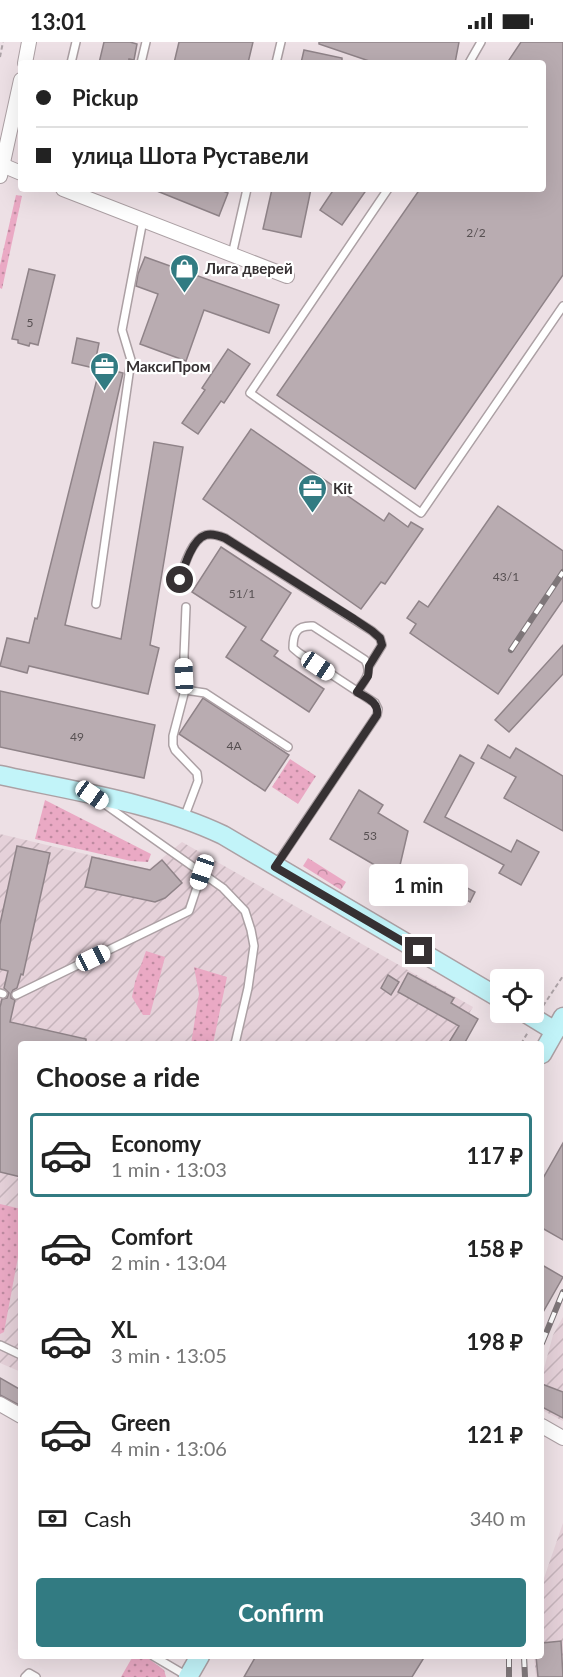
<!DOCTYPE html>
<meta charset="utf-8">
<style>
:root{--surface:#fff;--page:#f6f6f6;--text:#222;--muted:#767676;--line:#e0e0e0;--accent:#327b82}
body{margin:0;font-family:Lato,sans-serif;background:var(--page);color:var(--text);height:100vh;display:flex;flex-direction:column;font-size:22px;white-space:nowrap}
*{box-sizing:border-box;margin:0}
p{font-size:20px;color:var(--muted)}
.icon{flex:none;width:33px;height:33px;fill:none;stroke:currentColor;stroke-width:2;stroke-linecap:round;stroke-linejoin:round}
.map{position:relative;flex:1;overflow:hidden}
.panel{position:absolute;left:18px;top:999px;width:526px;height:618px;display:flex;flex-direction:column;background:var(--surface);border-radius:6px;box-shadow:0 6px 24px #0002}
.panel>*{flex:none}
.hud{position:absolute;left:18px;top:18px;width:528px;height:132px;border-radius:6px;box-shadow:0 6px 24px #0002;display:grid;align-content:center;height:132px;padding:0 18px;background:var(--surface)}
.fabs{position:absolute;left:490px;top:927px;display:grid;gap:12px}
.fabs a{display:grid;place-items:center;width:54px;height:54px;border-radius:6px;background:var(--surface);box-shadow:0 6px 24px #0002;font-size:30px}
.end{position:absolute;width:27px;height:27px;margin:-14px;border:8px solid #363133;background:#fff;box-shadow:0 0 0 3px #fff}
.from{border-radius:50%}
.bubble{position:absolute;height:42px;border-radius:6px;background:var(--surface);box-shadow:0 6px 24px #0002;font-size:20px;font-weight:700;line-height:42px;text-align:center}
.car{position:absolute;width:18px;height:36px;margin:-18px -9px;border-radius:8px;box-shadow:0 0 4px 2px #0007;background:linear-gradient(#fff 24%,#345 0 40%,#fff 0 76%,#345 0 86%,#fff 0)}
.hud b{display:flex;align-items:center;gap:21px;height:57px;font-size:22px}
.hud b+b{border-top:2px solid var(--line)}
.hud i{width:15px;height:15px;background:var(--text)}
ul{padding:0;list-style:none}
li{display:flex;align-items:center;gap:18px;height:84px;margin:0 12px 9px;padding:0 6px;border:3px solid transparent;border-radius:6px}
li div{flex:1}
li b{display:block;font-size:22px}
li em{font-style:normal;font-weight:700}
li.current{border-color:var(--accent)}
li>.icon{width:54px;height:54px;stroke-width:1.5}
h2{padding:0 18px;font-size:27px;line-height:72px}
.pay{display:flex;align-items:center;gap:15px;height:66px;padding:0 18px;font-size:22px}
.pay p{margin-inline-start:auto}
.button{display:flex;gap:12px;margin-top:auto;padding:12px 18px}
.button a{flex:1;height:69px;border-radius:6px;background:var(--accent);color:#fff;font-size:24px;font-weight:700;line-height:69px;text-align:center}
.status{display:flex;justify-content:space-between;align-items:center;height:42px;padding:0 30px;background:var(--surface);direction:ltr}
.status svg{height:16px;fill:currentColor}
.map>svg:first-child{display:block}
.industrial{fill:url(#industrial-furrows)}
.grass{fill:url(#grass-dots)}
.forest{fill:url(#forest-crowns)}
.building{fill:#b9acb1;stroke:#8f8388;stroke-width:1.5}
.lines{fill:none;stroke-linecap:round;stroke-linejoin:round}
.lane-casing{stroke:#aca0a4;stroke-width:10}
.street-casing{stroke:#aca0a4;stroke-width:16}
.secondary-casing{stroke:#aca0a4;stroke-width:21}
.path{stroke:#ada3a7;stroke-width:2;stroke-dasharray:4.5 3;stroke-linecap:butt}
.lane{stroke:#fff;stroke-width:7}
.street{stroke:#fff;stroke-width:14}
.secondary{stroke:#c2f4f9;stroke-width:18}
.rail-casing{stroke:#7e7679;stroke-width:6}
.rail{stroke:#fff;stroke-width:4;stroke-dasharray:11;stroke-linecap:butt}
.route{stroke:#363133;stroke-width:8}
.labels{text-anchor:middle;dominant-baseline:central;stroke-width:4.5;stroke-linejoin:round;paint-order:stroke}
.number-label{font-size:12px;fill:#575052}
.poi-label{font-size:15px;font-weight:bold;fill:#363133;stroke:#fff;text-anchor:start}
</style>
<div class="status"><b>13:01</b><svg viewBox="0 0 49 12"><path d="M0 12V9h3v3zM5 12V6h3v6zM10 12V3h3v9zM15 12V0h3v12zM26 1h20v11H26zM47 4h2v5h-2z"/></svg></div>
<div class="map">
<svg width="563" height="1635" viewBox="0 0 563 1635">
<defs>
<pattern id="industrial-furrows" width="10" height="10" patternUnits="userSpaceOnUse" patternTransform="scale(1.5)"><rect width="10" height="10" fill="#e5d1d9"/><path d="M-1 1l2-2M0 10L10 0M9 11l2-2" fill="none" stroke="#c5b4bb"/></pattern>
<pattern id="grass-dots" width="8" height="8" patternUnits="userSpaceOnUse" patternTransform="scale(1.5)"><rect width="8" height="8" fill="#eaa9c4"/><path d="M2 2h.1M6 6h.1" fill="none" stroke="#be8aa0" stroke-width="1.8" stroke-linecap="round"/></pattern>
<pattern id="forest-crowns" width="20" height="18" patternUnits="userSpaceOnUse" patternTransform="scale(1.5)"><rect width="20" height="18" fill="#eaa9c4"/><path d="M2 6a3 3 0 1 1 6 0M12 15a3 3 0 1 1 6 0" fill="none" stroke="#be8aa0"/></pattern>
</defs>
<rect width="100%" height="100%" fill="#ede0e5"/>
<!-- industrial -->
<g class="industrial">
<path d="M0 792 149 827 182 800 473 965 450 1002H21V1330L0 1321Z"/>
<path d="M563 1275V1379L542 1368V1334L553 1293Z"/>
<path d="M563 1481V1635H536L534 1614H542V1542Z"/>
</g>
<!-- grass -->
<g class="grass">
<path d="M16 153 22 154 2 247 0 246V223Z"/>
<path d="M290 717 316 734 298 762 272 745Z"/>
<path d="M45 758 151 812 148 820 131 819 35 797Z"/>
<path d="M146 909 165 915 150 973H143L132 955 135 940Z"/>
<path d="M194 925 227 935 213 1002H191L199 952Z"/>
<path d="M0 1162 21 1167V1199L4 1290 0 1292Z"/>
<path d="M133 1614H145L164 1628 166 1635H121Z"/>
</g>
<!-- forest -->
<path class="forest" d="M308 816 346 840 341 848 303 824Z"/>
<!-- building -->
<g class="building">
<path d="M104 0H130L137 2 134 18 129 17 128 21H99Z"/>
<path d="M179 0H253L248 21H174Z"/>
<path d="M319 0H459L455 21H375L319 2Z"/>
<path d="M521 0H563V233L415 447 277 353 420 147H543V21H507Z"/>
<path d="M304 8 342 16V21H301Z"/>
<path d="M152 147H218L228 151 219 174Z"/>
<path d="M272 147H311L301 195 263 187Z"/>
<path d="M334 147H367L342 183 320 168Z"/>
<path d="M145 215 279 263 269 291 204 268 186 319 140 302 158 252 136 244 138 232Z"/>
<path d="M29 227 55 233 38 303 30 301 29 304 18 301V298L12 297Z"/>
<path d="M77 296 99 301 94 326 72 321Z"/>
<path d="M228 307 250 322 224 361 221 359 198 392 182 381 205 348 202 346Z"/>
<path d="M100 325 123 331 65 583 121 597 154 400 183 405 150 603 159 606 148 652 29 624 27 631 0 624 7 596 29 601 35 576 37 577Z"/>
<path d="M251 387 384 479 389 471 408 485 411 480 423 487 385 542 381 540 361 567 203 457Z"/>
<path d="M498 464 563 509V558L498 652 410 591 416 582 407 576 419 559 428 565Z"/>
<path d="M221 505 291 551 261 598 278 609 274 614 324 647 309 670 226 615 246 585 192 550Z"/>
<path d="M563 603V632L509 690 495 678Z"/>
<path d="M0 649 155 683 144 736 0 705Z"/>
<path d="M203 656 289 713 265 749 179 692Z"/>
<path d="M488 703 510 716 516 706 563 734V789L504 756 516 735 481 716Z"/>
<path d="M460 713 474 721 445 775 511 810 517 798 539 810 521 843 499 831 504 823 424 780Z"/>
<path d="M359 748 383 763 378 771 408 789 397 836 330 797Z"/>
<path d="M17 804 50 811 23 933 21 932 17 946 13 948 11 952V956L15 958 10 980 86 997V1002H21V1135L0 1130V965L2 957 7 956 9 951 4 946 8 929 0 927V882Z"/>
<path d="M92 815 150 828 162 818 182 841 165 856 155 860 85 845Z"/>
<path d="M439 831 475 850 470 860 434 841Z"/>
<path d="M408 931 454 956 451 961 478 977 464 1002H448L459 984 398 950Z"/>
<path d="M388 933 399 940 391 953 381 946Z"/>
<path d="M563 1101V1198L542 1186V1138Z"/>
<path d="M542 1223 563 1235 542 1272Z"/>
<path d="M0 1336 21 1348V1364L0 1353Z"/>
<path d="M542 1342 563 1350V1376L542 1365Z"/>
<path d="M561 1599 563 1635H538L536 1614H542V1601Z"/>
<path d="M256 1614H425L412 1635H244Z"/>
</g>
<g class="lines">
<defs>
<g id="lane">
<path d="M71 21 76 0"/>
<path d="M141 21 146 0"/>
<path d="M276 21 281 0"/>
<path d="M469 21 481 0"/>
<path d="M388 147 250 351 421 471 563 264"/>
<path d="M232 213 247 147"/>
<path d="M180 538C183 525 192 497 206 493 213 491 220 494 225 496L372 589 380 596 382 603 369 624"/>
<path d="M96 562 131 318 122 288 143 178"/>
<path d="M185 648 205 651 288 705"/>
<path d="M103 761 223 846 245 869 251 888 254 904 248 946 235 1002"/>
<path d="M184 776 198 739 197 731 175 708 173 703V694L185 648 184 614 186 565"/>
<path d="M276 823 377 673 378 667 375 661 299 611 293 606C293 591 297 583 313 584L365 618C373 631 364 639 357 650"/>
<path d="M0 951 3 952"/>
<path d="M16 953 189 869 202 830"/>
<path d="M0 1303 21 1313"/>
<path d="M153 1614 187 1634"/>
<path d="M25 1635 29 1631 36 1635"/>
</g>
<g id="street">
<path d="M25 21 29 0"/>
<path d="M0 115 2 123 21 131"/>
<path d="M0 134 21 38"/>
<path d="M63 147 287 234"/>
<path d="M0 1362 21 1374"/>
<path d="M542 1384 563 1396"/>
</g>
<g id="secondary">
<path d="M0 733C73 749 156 761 223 793L501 957"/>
<path d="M524 970 555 989"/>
<path d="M542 1012 563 975"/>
<path d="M188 1635 200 1614"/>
</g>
</defs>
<!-- lane casing -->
<use href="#lane" class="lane-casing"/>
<!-- street casing -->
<use href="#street" class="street-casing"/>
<!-- secondary casing -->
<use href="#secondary" class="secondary-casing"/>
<!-- path -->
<g class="path">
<path d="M0 15 3 0"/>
<path d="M543 964 563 934"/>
<path d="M521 1002 528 990"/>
</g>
<!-- lane -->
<use href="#lane" class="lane"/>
<!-- street -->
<use href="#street" class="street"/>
<!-- secondary -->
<use href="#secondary" class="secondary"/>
<defs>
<g id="rail">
<path d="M511 608 563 530"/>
<path d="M542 1301 563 1250"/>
<path d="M509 1614V1635"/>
<path d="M524 1614 525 1635"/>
</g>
</defs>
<!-- rail casing -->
<use href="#rail" class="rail-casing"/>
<!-- rail -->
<use href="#rail" class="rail"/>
</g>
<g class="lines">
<!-- route -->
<path class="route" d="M180 538C184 525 192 497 206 493 213 491 220 494 225 496L354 577 372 589 380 596 382 603 369 624 368 634 357 650C367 656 379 660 377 673L275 825 419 909"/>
</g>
<!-- icons -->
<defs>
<symbol id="shop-pin" viewBox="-11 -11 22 30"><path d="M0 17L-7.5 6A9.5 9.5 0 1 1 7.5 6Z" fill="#327b82" stroke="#fff"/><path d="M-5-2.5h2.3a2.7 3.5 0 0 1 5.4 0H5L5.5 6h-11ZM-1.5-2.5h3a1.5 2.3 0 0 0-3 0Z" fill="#fff"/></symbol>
<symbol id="office-pin" viewBox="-11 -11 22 30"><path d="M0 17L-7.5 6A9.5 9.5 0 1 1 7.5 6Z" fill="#327b82" stroke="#fff"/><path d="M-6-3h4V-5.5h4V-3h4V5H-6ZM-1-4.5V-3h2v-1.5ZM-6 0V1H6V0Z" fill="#fff"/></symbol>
</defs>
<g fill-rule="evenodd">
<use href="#shop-pin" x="168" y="210" width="33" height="45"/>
<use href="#office-pin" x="88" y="308" width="33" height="45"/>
<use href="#office-pin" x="296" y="430" width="33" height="45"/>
</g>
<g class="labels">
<!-- number labels -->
<g class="number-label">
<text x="476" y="190">2/2</text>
<text x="30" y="280">5</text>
<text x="506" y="534">43/1</text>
<text x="242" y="551">51/1</text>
<text x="77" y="694">49</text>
<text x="234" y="703">4А</text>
<text x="370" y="793">53</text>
</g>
<!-- poi labels -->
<g class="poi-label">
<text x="205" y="226">Лига дверей</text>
<text x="126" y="324">МаксиПром</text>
<text x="333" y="446">Kit</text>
</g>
</g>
</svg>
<div class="fabs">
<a><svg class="icon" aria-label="locate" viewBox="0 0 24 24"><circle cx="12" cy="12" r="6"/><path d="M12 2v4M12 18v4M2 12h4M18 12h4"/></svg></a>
</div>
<i class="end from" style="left:180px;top:538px"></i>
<i class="end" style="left:419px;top:909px"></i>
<div class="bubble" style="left:369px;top:822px;width:99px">1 min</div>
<i class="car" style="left:318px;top:624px;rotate:124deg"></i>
<i class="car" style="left:184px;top:634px;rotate:358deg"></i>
<i class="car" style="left:92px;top:753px;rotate:125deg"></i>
<i class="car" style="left:202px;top:830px;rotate:199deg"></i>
<i class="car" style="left:93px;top:916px;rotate:64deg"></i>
<div class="hud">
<b><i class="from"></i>Pickup</b>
<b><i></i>улица Шота Руставели</b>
</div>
<section class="panel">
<h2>Choose a ride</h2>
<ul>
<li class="current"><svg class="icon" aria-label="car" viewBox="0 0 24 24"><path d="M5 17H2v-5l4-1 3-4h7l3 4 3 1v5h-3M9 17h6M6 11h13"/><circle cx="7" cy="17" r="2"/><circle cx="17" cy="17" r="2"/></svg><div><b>Economy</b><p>1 min · 13:03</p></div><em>117 ₽</em></li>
<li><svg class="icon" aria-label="car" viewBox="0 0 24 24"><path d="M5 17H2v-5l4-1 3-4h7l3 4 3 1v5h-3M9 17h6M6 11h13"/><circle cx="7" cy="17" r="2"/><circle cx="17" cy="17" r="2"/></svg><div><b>Comfort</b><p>2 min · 13:04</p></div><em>158 ₽</em></li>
<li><svg class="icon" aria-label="car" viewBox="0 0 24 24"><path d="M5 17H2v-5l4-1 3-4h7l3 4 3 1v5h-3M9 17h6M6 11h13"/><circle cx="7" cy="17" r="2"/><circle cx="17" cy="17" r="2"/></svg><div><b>XL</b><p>3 min · 13:05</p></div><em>198 ₽</em></li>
<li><svg class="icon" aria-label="car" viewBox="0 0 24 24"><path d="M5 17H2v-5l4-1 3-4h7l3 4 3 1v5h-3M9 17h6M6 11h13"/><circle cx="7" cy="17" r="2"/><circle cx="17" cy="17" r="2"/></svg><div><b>Green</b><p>4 min · 13:06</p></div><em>121 ₽</em></li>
</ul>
<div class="pay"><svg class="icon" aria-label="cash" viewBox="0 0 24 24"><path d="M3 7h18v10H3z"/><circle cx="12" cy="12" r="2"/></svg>Cash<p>340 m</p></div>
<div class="button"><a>Confirm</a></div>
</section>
</div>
